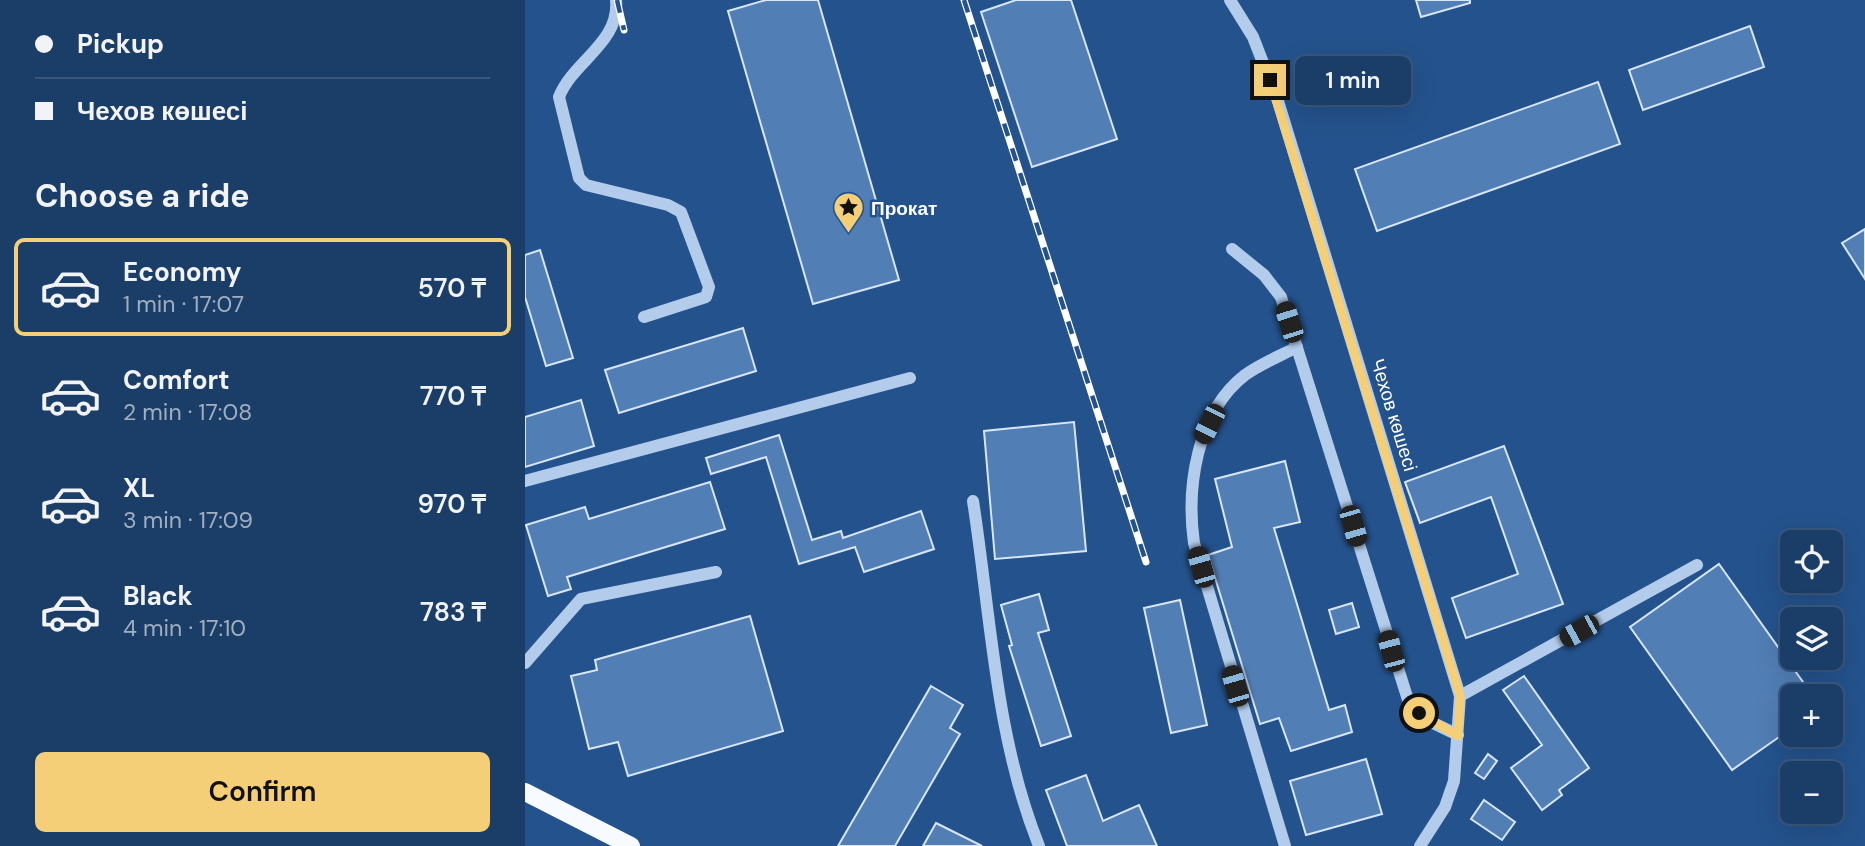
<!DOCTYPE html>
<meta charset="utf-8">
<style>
:root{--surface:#1b3e69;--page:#24456f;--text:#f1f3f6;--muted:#a0aec0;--line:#39577d;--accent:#f5cf77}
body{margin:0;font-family:"DM Sans",sans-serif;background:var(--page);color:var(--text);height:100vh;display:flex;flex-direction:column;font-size:26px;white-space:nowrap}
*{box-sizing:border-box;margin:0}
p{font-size:23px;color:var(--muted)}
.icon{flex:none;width:38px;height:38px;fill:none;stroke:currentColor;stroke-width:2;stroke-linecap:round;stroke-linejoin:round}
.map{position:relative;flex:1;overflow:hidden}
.panel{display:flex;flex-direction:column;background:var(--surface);width:525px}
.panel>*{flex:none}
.banner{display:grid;align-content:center;height:154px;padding:0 35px;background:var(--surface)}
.fabs{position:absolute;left:1255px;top:530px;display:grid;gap:14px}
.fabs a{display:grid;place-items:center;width:63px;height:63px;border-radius:10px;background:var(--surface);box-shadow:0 7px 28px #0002,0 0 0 2px var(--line);font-size:35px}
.end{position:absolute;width:32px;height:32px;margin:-16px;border:9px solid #f5cf77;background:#111;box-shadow:0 0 0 4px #111}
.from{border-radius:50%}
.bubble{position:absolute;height:49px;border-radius:10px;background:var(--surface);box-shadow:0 7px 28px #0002,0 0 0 2px var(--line);font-size:23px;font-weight:600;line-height:49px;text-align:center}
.car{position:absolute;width:21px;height:42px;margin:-21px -10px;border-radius:9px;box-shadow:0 0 5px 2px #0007;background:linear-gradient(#222 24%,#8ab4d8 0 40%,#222 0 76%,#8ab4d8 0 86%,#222 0)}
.banner b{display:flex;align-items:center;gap:24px;height:66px;font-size:26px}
.banner b+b{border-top:2px solid var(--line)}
.banner i{width:18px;height:18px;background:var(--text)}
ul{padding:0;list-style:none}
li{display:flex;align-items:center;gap:21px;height:98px;margin:0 14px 10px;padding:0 21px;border:4px solid transparent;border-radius:10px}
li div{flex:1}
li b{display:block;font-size:26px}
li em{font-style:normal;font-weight:600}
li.on{border-color:var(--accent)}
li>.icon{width:63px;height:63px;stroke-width:1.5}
h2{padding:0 35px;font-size:32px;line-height:84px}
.action{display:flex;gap:14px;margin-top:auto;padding:14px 35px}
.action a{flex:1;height:80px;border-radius:10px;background:var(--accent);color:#111;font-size:28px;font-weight:600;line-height:80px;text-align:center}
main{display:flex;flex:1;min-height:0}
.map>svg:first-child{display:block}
.building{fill:#517eb5;stroke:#d7e6f8;stroke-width:2}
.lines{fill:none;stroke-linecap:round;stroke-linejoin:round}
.minor{stroke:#b3cceb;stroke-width:12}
.major{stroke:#f7fafe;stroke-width:18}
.rail-casing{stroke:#fff;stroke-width:7}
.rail{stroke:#24528c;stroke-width:4.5;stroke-dasharray:13;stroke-linecap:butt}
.route{stroke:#f5cf77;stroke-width:9}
.labels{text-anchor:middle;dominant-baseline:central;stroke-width:5;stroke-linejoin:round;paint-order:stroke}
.poi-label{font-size:19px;font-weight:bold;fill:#fff;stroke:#24528c;text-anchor:start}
.street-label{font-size:19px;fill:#fff;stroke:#24528c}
</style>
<main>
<section class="panel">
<div class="banner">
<b><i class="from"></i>Pickup</b>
<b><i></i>Чехов көшесі</b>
</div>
<h2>Choose a ride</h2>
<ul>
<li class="on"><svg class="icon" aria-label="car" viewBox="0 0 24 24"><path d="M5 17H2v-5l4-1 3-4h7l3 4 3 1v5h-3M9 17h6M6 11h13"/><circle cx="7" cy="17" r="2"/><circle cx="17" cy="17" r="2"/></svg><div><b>Economy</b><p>1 min · 17:07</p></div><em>570 ₸</em></li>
<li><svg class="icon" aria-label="car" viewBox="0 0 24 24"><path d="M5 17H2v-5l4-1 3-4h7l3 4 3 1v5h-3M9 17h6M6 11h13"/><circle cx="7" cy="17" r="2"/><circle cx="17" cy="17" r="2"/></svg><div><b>Comfort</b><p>2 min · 17:08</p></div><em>770 ₸</em></li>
<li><svg class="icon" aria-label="car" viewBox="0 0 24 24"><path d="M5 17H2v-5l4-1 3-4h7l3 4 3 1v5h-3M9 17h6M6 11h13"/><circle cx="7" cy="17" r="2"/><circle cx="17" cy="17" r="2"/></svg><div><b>XL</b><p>3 min · 17:09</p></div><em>970 ₸</em></li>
<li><svg class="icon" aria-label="car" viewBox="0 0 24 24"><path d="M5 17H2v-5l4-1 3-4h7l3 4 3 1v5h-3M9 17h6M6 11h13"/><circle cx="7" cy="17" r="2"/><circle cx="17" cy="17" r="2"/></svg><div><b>Black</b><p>4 min · 17:10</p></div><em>783 ₸</em></li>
</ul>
<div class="action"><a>Confirm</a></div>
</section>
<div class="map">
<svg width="1340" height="846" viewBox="0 0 1340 846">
<rect width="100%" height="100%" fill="#24528c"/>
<!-- building -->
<g class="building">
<path d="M241 0H293L374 280 288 304 203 11Z"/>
<path d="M491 0H546L592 139 507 167 456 12Z"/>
<path d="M891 0H945V3L896 17Z"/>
<path d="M1225 26 1239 67 1118 110 1104 70Z"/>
<path d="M1073 82 1095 144 852 231 830 169Z"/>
<path d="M1340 229V279L1317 243Z"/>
<path d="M15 250 48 358 21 366 0 297V255Z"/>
<path d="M218 328 231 371 94 413 80 370Z"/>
<path d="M56 400 69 446 0 467V417Z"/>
<path d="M549 422 561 551 470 559 459 431Z"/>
<path d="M254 435 287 540 316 531 318 538 396 511 409 549 339 572 330 547 274 564 241 457 186 474 181 458Z"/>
<path d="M979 446 1038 604 941 638 927 598 993 574 966 497 895 523 880 482Z"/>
<path d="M760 461 775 522 749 528 804 710 820 705 827 732 766 751 754 718 735 724 683 555 707 547 690 479Z"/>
<path d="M185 482 200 529 42 577 46 589 23 596 1 525 60 507 64 519Z"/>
<path d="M1194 564 1288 696H1267V728L1207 770 1105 627Z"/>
<path d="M514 594 524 630 513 633 546 736 516 746 484 646 487 645 476 605Z"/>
<path d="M655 600 682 725 646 733 619 608Z"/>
<path d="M827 603 834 627 811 634 804 610Z"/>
<path d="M225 616 258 731 103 776 93 742 64 749 46 676 72 670 70 660Z"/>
<path d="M999 676 1064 768 1034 790 1037 795 1017 810 986 768 1017 745 978 690Z"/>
<path d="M406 686 438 705 425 728 435 734 370 846H313Z"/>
<path d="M963 754 972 761 959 779 950 773Z"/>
<path d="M841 759 857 814 781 835 765 781Z"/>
<path d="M561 775 578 821 614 805 632 846H542L521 790Z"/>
<path d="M959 800 990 822 977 840 946 819Z"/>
<path d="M411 823 457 846H398Z"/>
</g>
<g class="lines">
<!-- minor -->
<g class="minor">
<path d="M91 0C95 43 48 61 34 97L54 178 61 185 143 205 156 212 184 287 181 297 119 317"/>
<path d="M705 0 728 37 753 101 935 696 929 781 920 807 895 846"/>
<path d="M707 249 739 275 756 297 884 703 906 722 933 735"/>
<path d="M0 481 385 378"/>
<path d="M448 501C466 617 470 736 514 846"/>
<path d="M0 663 56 599 191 572"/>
<path d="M935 696 1172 565"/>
<path d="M760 846 669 543C661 487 672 412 720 375 735 364 755 356 772 347"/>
</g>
<!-- major -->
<path class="major" d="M0 792 106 846"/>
<defs>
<g id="rail">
<path d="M92 0 99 30"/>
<path d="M439 0 621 562"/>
</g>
</defs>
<!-- rail casing -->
<use href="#rail" class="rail-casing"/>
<!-- rail -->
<use href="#rail" class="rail"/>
</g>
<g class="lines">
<!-- route -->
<path class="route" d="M745 80 935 696 933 736 894 713"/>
</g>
<!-- icons -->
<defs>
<symbol id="sight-pin" viewBox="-11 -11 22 30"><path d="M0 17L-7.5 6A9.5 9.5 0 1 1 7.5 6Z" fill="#f5cf77" stroke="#24528c"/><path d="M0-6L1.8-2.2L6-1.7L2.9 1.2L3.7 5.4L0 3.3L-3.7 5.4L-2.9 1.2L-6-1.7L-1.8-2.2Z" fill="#111"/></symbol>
</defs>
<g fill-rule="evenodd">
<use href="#sight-pin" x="306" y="190" width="35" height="47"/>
</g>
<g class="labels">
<!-- poi labels -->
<g class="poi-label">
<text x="346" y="208">Прокат</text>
</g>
<!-- street labels -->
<g class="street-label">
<text transform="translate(869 415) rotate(73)">Чехов көшесі</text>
</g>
</g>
</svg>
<div class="fabs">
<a><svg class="icon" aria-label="locate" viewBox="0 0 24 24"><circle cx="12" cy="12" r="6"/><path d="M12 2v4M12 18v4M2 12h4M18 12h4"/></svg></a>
<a><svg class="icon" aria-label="layers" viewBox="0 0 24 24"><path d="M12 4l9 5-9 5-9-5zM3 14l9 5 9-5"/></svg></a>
<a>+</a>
<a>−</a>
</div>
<i class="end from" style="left:894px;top:713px"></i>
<i class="end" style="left:745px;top:80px"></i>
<div class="bubble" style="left:770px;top:56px;width:116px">1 min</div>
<i class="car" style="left:764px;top:322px;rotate:342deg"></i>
<i class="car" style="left:684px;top:424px;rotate:207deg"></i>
<i class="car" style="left:828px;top:526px;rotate:164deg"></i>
<i class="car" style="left:676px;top:567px;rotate:344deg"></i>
<i class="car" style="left:1054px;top:631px;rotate:241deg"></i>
<i class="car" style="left:866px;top:651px;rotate:345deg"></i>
<i class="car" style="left:710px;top:686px;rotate:344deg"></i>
</div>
</main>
